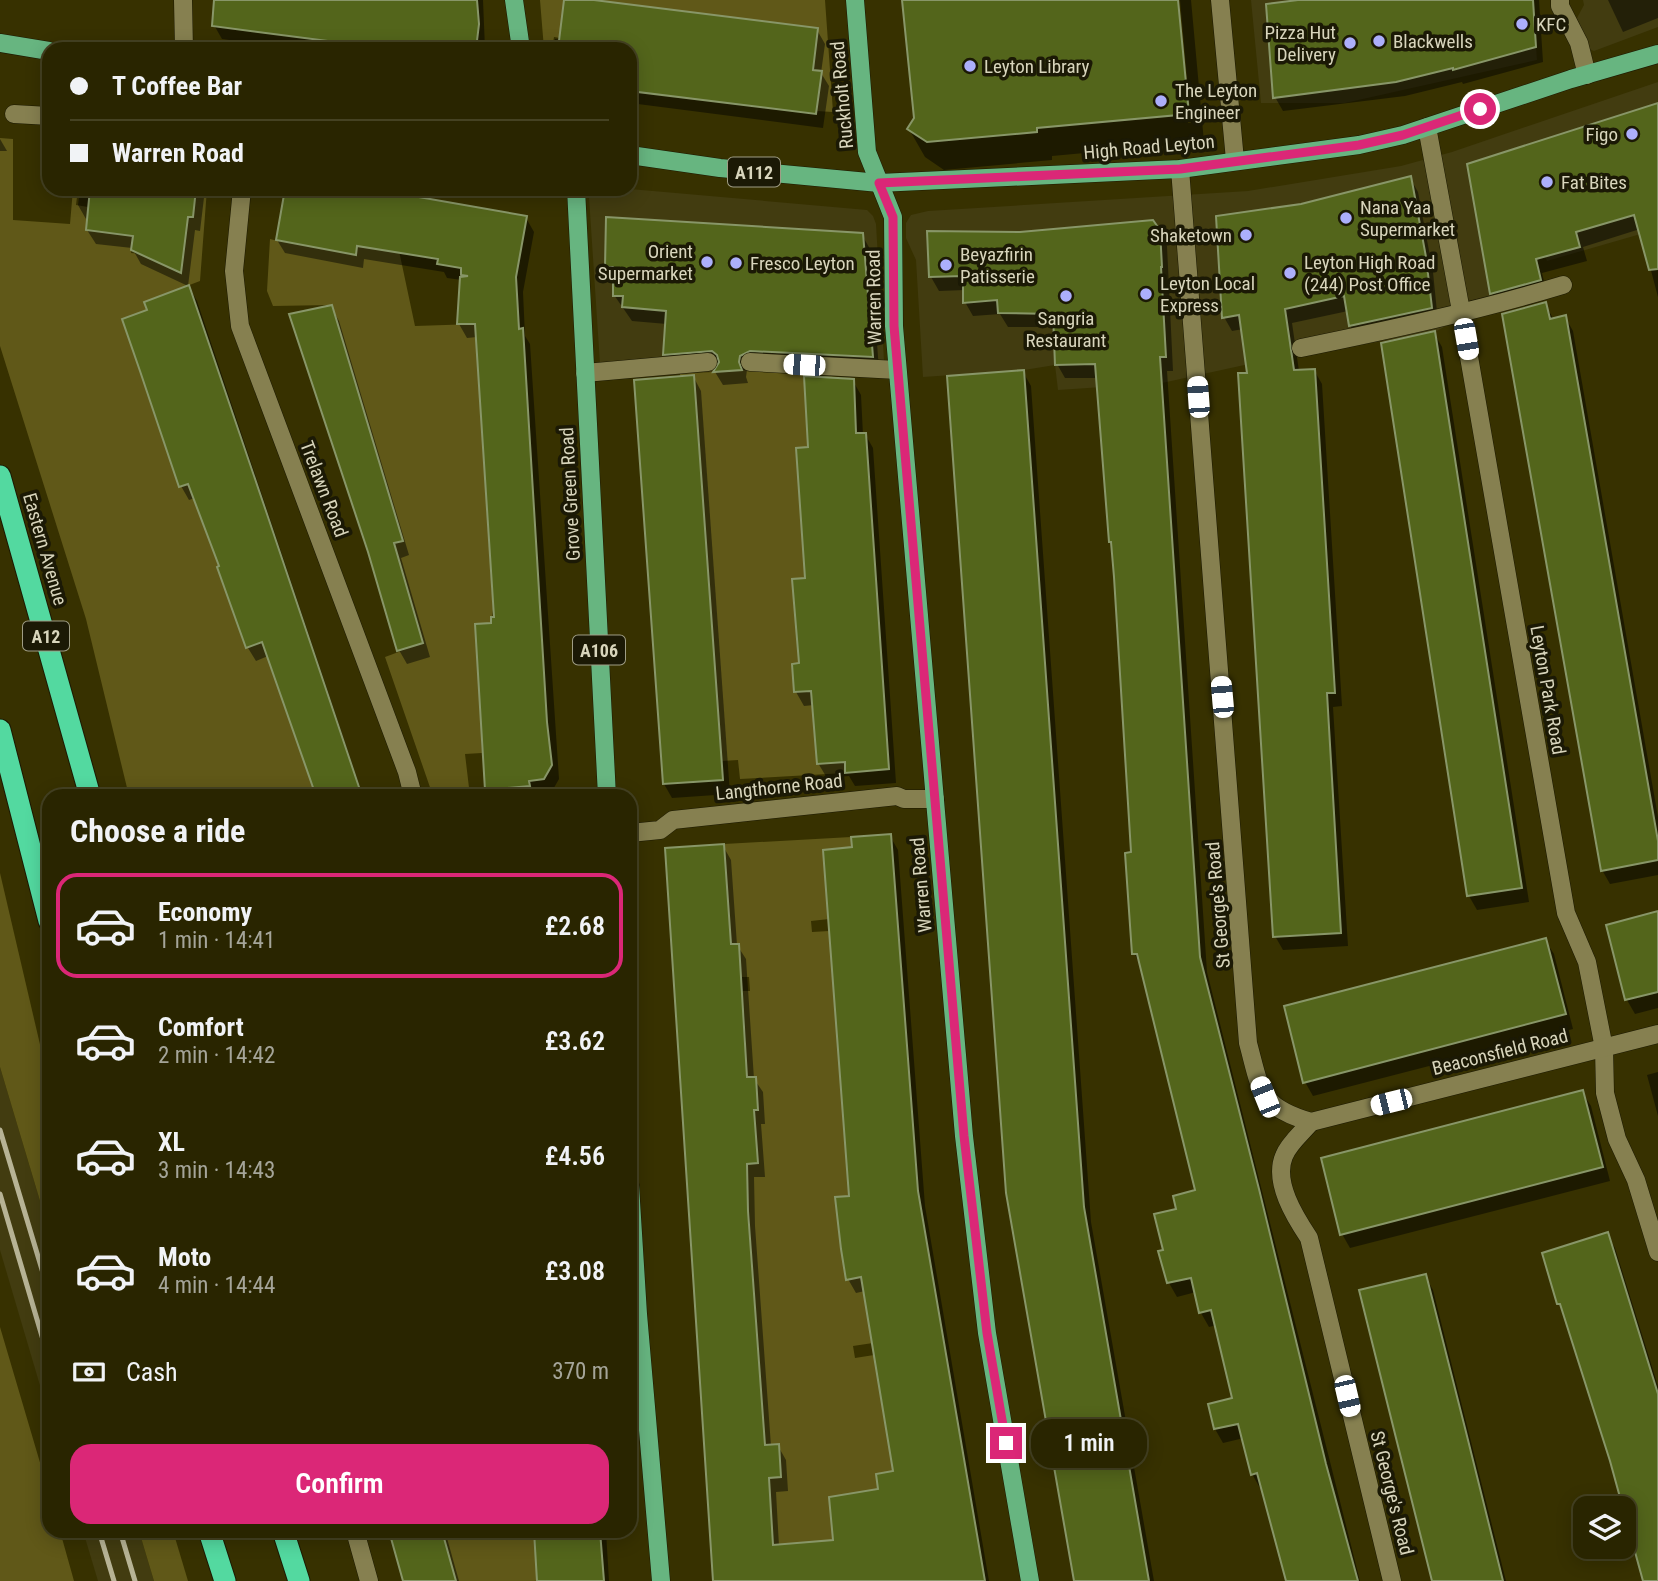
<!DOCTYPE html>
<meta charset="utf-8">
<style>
:root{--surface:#292500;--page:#312d0a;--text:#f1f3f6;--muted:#a5a599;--line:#454222;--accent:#db2777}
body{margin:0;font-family:"Roboto Condensed",sans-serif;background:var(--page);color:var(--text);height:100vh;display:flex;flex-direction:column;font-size:26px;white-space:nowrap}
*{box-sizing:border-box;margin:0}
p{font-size:23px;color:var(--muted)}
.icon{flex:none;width:38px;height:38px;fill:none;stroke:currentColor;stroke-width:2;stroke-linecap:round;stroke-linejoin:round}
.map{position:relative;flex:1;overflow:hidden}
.panel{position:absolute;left:42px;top:789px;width:595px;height:749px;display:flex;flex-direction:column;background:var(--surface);border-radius:21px;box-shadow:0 4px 18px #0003,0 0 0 2px var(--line)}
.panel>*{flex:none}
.guide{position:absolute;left:42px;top:42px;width:595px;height:154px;border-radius:21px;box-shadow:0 4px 18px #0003,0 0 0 2px var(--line);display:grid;align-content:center;height:154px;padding:0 28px;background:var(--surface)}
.tools{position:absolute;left:1573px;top:1496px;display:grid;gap:14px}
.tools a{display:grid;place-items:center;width:63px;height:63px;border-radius:14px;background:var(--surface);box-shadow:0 4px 18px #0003,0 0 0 2px var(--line);font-size:35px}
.end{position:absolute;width:32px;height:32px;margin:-16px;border:9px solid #db2777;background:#fff;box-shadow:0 0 0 4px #fff}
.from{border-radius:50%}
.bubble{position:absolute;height:49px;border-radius:21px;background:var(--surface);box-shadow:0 4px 18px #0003,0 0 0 2px var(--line);font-size:23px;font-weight:600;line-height:49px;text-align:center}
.car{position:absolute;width:21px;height:42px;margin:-21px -10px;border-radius:9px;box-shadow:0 0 5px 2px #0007;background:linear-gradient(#fff 24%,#345 0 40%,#fff 0 76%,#345 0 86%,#fff 0)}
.guide b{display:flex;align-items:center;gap:24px;height:66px;font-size:26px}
.guide b+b{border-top:2px solid var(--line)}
.guide i{width:18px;height:18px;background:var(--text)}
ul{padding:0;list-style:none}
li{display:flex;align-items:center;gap:21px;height:105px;margin:0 14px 10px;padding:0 14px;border:4px solid transparent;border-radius:21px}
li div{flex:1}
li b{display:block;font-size:26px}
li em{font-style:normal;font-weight:600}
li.on{border-color:var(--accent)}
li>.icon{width:63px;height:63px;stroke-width:1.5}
h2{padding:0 28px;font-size:32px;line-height:84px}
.pay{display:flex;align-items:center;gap:18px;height:77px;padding:0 28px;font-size:26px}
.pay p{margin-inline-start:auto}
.action{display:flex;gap:14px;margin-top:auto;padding:14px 28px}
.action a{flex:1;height:80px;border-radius:21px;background:var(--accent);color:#fff;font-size:28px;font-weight:600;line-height:80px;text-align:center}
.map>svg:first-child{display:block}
.built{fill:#423c10}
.green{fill:#605818}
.shadow{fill:#0007}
.building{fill:#53651b;stroke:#889668;stroke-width:2}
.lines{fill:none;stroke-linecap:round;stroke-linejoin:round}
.minor-casing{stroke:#1c1902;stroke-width:19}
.major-casing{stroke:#1c1902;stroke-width:19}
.highway-casing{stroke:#1c1902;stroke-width:23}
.minor{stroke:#868050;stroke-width:18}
.major{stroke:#67b580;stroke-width:18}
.highway{stroke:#53d9a0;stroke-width:21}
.rail{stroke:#b7b395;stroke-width:5}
.route{stroke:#db2777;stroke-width:9}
.poi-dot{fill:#acaffb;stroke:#1b1905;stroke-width:2.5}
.labels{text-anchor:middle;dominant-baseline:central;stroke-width:7;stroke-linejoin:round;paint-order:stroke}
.shield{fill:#1b1905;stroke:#9f9d85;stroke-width:2}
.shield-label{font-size:18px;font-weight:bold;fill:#d8d5bc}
.poi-label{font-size:19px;fill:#d8d5bc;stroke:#1b1905;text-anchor:start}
.street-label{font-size:19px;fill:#d8d5bc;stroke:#1b1905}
</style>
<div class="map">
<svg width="1658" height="1581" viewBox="0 0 1658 1581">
<rect width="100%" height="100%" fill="#373100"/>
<!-- built -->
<g class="built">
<path d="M1251 0H1533L1537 60 1345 103H1261Z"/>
<path d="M1583 0H1658V27L1594 51 1586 48 1577 18 1584 5Z"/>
<path d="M1658 82V229L1547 261 1545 256 1516 265 1521 292 1492 300 1435 332 1249 364 1162 383 1058 390 1055 365 1024 370 923 377 916 260 906 238V223L911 215 928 211 1248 191 1401 166 1452 152Z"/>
<path d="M597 189H630L867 210 873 216 876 224 885 378 744 370 601 379 589 197Z"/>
<path d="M0 1067 49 1231V1416L0 1250Z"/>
<path d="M83 1531H139L154 1581H98Z"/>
</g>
<!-- green -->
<g class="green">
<path d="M540 0H564L560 38 554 37 552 49H544Z"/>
<path d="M593 0H825L833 112 816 111 821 71Z"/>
<path d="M0 138 13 139V220L70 224 73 189H78L76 205 88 207 86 230 122 234 136 211 131 253 183 258 186 217H193L196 189H207L200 281 145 302 147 310 123 319 180 487 208 476 226 529 236 620 246 648 262 642 316 796H129L86 619 0 346Z"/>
<path d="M360 231 398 246 415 326 475 324 493 609 491 623 475 625 478 664 500 729 481 731 482 753 465 754 470 796H433L385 657 423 643 394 544 402 541 332 305 273 306 267 291 270 239 278 241 279 238 356 254Z"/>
<path d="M744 370 814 374V388H805L807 426 825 446 796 449 803 550 834 559 804 561 805 578 792 579 794 607 808 634 794 692 812 691 817 764 845 762V773L740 779 738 760 706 762 720 733 718 706 702 707 715 669 714 655 699 455 682 394 680 374Z"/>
<path d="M851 837 852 847 823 850 829 919 811 921 812 932 829 931 849 1196 835 1198 839 1231 846 1243 840 1244 846 1279 866 1276 873 1343 853 1346 855 1358 874 1355 894 1471 876 1474 878 1488 901 1505 853 1493 829 1497 833 1543 773 1545 769 1478 781 1477 779 1444 765 1445 748 1199 729 1112 758 1110 756 1077 740 1078 737 1044 746 1043 744 1011H737L736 991H750L749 977H741L739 944H731L724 844Z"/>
<path d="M0 873 49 1083V1231L0 1067Z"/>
<path d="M0 1327 49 1493V1531H60L74 1581H0Z"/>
<path d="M139 1531H173L188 1581H154Z"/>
<path d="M442 1531H534L536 1564 556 1579 534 1581H456Z"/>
</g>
<!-- shadow -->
<g class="shadow">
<path d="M216 0H483L485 49H292L222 39 214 25Z"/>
<path d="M566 0H601V2L817 30 825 44 821 73 829 86 823 128 630 103V49H554L555 39 561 40Z"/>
<path d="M904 0H1176L1188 123H1191L1180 0H1191L1204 142 1052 156V160L944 170 925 157 909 129 916 118Z"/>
<path d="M1307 0H1539L1543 62 1463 84 1462 82 1405 96 1283 111 1275 97Z"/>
<path d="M1608 0H1658V18L1623 32Z"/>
<path d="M1658 105V297L1640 229 1583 247 1587 261 1542 273 1547 294 1500 307 1492 293Z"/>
<path d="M0 139 7 151H0Z"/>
<path d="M1410 178 1418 192 1433 272 1438 322 1358 340 1350 326 1348 311 1292 323 1299 371 1314 370 1322 384 1342 706 1333 707 1348 946 1283 950 1275 936 1249 374 1243 329 1232 331 1224 317 1301 206Z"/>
<path d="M80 189H205L200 231 195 230 188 286 141 264 132 248 96 244 87 230 89 219H86L78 205Z"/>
<path d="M287 189H365L526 218 534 232 523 292 525 336 530 344 559 779 551 793 536 796H490L486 789 493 625 495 619 477 337 467 338 459 324 462 280 447 278 444 272 364 259 363 268 285 253 277 240Z"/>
<path d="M1158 231 1167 246 1173 371H1167L1207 972 1360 1581H1287L1263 1488H1260L1252 1474 1244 1438 1223 1443 1215 1429 1234 1399 1217 1325 1209 1327 1201 1313 1196 1292 1177 1297 1169 1283 1161 1252 1165 1251 1178 1210 1198 1192 1142 968 1134 953 1132 854 1113 546 1110 542 1098 378H1065L1057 364 1055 327H1008L1000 314 973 316 965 302V290L939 291 931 277 1020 234Z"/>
<path d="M862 235 870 249 879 370 758 364 747 370 746 377 748 383 723 385 715 372 719 365 673 368 665 354 667 324 632 321 614 295V279L607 266Z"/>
<path d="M189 287 197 301 363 796H317L268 656 256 661 248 648 219 568 222 567 195 498 189 500 181 486 149 311Z"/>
<path d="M1545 304 1554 320 1565 317 1573 331 1658 817V875L1610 884 1602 870Z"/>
<path d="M331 307 339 321 409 555 401 558 430 657 407 664 399 650Z"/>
<path d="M1434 333 1442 347 1529 902 1477 910 1469 896Z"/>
<path d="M1023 372 1031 386 1091 1222 1154 1581H1075Z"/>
<path d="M693 376 701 391 730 794 672 798 664 784Z"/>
<path d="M853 381 861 395 863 435 865 434 873 448 896 783 855 786 849 776 827 778 818 763 814 705 804 706 796 692 801 665 806 580 810 449Z"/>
<path d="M890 836 898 850 925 1206 989 1581H715L723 846 731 860 737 945 746 959 754 1079 763 1092 765 1124H761L765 1177H754L755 1226 771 1446H778L786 1460 788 1491 776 1492 779 1546 832 1542 895 1473 865 1291 856 1293 848 1279 851 1198 854 849Z"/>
<path d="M1658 914V1008L1635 1014 1627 1000Z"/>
<path d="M1545 940 1554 954 1573 1029 1313 1096 1305 1082Z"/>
<path d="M1658 1072V1116L1647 1075Z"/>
<path d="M1582 1092 1591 1106 1610 1181 1350 1248 1342 1234Z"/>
<path d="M1607 1234 1615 1248 1658 1386V1581H1645L1633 1541 1628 1543 1624 1537V1508H1613L1610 1497 1621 1494 1566 1316 1559 1304Z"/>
<path d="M1425 1276 1433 1290 1506 1581H1434Z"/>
<path d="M391 1531H445L459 1581H405Z"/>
<path d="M535 1531H606L609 1581H539Z"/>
</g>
<!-- building -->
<g class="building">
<path d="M214 0H477L479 24 476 49H390L212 26Z"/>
<path d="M564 0H594L818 28 813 70 822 71 816 114 630 91V49H558Z"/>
<path d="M902 0H1178L1189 114 1037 128V132L927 142 907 129 914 118Z"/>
<path d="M1298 0H1533L1536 47 1453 70V68L1396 82 1273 98 1266 4Z"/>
<path d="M1658 103V269L1649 270 1634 215 1576 232 1580 247 1536 259 1541 280 1490 294 1467 164Z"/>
<path d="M1411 176 1426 257 1432 308 1349 326 1344 296 1285 309 1294 370 1315 369 1335 693H1327L1341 933 1273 937 1238 373H1247L1239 315 1222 318 1216 216 1301 204Z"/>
<path d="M90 189H196L193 217H188L181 273 131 250 133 236 86 230Z"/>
<path d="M285 189H373L527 216 516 277 519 329 523 328 547 722 552 765 544 779 529 781 530 786 485 790 475 624 491 623V617H494L475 324H457L460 277 468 276 461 275V268L437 264 438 259 357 246 356 255 276 240Z"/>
<path d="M606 217 863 233 873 357 750 351 740 356 739 362 742 370 713 372 719 362 717 355 712 351 663 355 666 311 622 307 623 296H613V267H605Z"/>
<path d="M1153 220 1160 230 1162 267H1161L1166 357H1160L1200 957 1259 1189 1326 1464 1358 1581H1286L1257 1473 1251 1475 1238 1424 1214 1429 1208 1404 1232 1398 1211 1310 1199 1313 1191 1278 1167 1283 1158 1251 1163 1250 1154 1214 1176 1209 1173 1196 1195 1190 1137 954H1132L1125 853 1131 852 1114 577 1111 542H1109L1095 364 1055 365 1053 314 998 313 997 300 963 303V276L929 277 927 231 1020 232Z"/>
<path d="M189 285 268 517 362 796H316L262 642 246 648 217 567 219 566 188 484 179 487 140 371 122 319 147 310 144 302Z"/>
<path d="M1546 302 1550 319 1566 315 1658 841V860L1601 871 1502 314Z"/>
<path d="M332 305 403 541 394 543 423 643 397 651 368 552 289 314Z"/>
<path d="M1435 331 1522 888 1467 896 1381 343Z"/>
<path d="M1024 370 1084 1207 1149 1581H1074L1006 1193 947 376Z"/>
<path d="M694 375 723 780 663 784 634 380Z"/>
<path d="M804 376 854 379 856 433H866L889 769 845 773V762L817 764 811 691 794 692 792 664 799 663 792 579 805 578 796 448 808 447Z"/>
<path d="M891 834 918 1191 985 1581H713L665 848 724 844 731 944H739L747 1077H756L758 1110H754L758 1163 747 1164 748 1211 765 1445 779 1444 781 1477 769 1478 773 1545 833 1540 829 1497 878 1489 876 1474 893 1471 861 1277 846 1280 841 1249 835 1197 849 1196 823 850 852 847 851 837Z"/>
<path d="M1658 911V992L1625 1000 1606 925Z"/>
<path d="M1546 938 1566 1014 1303 1083 1284 1006Z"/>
<path d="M1583 1090 1603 1167 1340 1235 1321 1158Z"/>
<path d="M1608 1232 1658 1394V1581H1643L1610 1461 1560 1304H1557L1542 1253Z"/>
<path d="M1426 1274 1466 1432 1503 1581H1432L1397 1442 1359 1290Z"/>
<path d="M389 1531H442L456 1581H403Z"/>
<path d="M534 1531H600L604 1581H537Z"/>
</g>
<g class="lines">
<defs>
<g id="minor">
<path d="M183 0 184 49"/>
<path d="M1220 0 1235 160"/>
<path d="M1560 0V6L1579 43 1587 75"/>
<path d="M14 114 49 116"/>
<path d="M1427 127 1461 311 1566 913 1587 962 1604 1048 1605 1093 1617 1139 1636 1180 1658 1252"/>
<path d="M1180 169 1248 1043C1261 1091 1259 1107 1311 1122L1658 1034"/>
<path d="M242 189 234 271 240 326 407 772 413 796"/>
<path d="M1301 348C1389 330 1477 311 1563 285"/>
<path d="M750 362 897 370"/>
<path d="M585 373 708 362"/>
<path d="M630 833 660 830 673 820 897 796 904 799H935"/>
<path d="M1311 1122C1303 1132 1289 1143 1284 1156 1273 1182 1295 1217 1309 1238L1392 1581"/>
<path d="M355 1531 369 1581"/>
</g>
<g id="major">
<path d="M514 0 521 49"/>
<path d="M855 0 867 152 893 217 894 326 964 1136 987 1333 1030 1581"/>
<path d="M0 43 49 51"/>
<path d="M630 155 720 168 879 183 1180 169 1359 145 1403 135 1571 79 1658 54"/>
<path d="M576 189 607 796"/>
<path d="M630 1185 638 1314 661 1581"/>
</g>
<g id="highway">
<path d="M0 476 90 796"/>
<path d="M0 730 49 921"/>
<path d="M209 1531 225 1581"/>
<path d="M283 1531 299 1581"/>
</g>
</defs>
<!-- minor casing -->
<use href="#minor" class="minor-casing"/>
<!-- major casing -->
<use href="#major" class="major-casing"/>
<!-- highway casing -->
<use href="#highway" class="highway-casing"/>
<!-- minor -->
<use href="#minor" class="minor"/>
<!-- major -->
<use href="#major" class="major"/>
<!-- highway -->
<use href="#highway" class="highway"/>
<!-- rail -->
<g class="rail">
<path d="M0 1130 49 1293"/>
<path d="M0 1194 49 1360"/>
<path d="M99 1531 114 1581"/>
<path d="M120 1531 135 1581"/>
</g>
</g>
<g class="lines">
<!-- route -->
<path class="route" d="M1006 1443 987 1333 964 1136 894 326 893 217 879 183 1180 169 1359 145 1403 135 1480 109"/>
</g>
<!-- markers -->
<g class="poi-dot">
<circle cx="1522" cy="24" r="7"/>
<circle cx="1379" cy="41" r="7"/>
<circle cx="1350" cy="43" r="7"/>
<circle cx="970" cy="66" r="7"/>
<circle cx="1161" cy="101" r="7"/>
<circle cx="1632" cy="134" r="7"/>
<circle cx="1547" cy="182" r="7"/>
<circle cx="1346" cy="218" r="7"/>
<circle cx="1246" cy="235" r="7"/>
<circle cx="707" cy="262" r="7"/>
<circle cx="736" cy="263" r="7"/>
<circle cx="946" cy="265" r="7"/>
<circle cx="1290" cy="273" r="7"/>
<circle cx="1146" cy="294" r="7"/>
<circle cx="1066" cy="296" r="7"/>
</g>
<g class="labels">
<!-- shield labels -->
<g class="shield">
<rect x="728" y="157.5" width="52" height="29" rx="5"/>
<rect x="23" y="621.5" width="46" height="29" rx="5"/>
<rect x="573" y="635.5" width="52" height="29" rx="5"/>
</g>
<g class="shield-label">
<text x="754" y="172">A112</text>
<text x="46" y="636">A12</text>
<text x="599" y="650">A106</text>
</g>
<!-- poi labels -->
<g class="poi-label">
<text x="1536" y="24">KFC</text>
<text x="1336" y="32" text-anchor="end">Pizza Hut<tspan x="1336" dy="22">Delivery</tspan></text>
<text x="1393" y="41">Blackwells</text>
<text x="984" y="66">Leyton Library</text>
<text x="1175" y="90">The Leyton<tspan x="1175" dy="22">Engineer</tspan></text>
<text x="1618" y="134" text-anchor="end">Figo</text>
<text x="1561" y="182">Fat Bites</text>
<text x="1360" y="207">Nana Yaa<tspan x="1360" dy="22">Supermarket</tspan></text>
<text x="1232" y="235" text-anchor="end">Shaketown</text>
<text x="693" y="251" text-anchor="end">Orient<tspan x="693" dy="22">Supermarket</tspan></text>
<text x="960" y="254">Beyazfirin<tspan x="960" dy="22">Patisserie</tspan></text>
<text x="1304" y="262">Leyton High Road<tspan x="1304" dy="22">(244) Post Office</tspan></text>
<text x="750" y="263">Fresco Leyton</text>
<text x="1160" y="283">Leyton Local<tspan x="1160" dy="22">Express</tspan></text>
<text x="1066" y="318" text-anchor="middle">Sangria<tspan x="1066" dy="22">Restaurant</tspan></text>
</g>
<!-- street labels -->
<g class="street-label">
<text transform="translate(842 95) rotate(-95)">Ruckholt Road</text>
<text transform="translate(1149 147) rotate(-5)">High Road Leyton</text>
<text transform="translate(874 297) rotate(-91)">Warren Road</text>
<text transform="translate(324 489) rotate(69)">Trelawn Road</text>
<text transform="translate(570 494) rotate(-93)">Grove Green Road</text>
<text transform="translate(45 549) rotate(74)">Eastern Avenue</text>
<text transform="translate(1548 690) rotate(80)">Leyton Park Road</text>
<text transform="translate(779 787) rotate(-6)">Langthorne Road</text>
<text transform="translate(921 885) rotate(-95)">Warren Road</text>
<text transform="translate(1218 905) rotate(-95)">St George's Road</text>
<text transform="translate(1500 1052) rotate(-14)">Beaconsfield Road</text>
<text transform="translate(1392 1493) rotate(76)">St George's Road</text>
</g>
</g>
</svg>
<div class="tools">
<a><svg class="icon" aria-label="layers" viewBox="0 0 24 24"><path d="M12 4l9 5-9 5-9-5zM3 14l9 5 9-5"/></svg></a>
</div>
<i class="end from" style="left:1480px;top:109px"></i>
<i class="end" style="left:1006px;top:1443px"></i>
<div class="bubble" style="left:1031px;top:1419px;width:116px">1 min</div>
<i class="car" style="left:1466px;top:339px;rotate:170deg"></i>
<i class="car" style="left:804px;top:365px;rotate:273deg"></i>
<i class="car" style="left:1198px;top:397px;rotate:356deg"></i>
<i class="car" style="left:1222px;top:697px;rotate:355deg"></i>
<i class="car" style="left:1265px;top:1097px;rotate:338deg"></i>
<i class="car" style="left:1391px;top:1102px;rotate:256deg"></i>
<i class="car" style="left:1347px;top:1396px;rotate:167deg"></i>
<div class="guide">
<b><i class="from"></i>T Coffee Bar</b>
<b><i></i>Warren Road</b>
</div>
<section class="panel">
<h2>Choose a ride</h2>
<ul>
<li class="on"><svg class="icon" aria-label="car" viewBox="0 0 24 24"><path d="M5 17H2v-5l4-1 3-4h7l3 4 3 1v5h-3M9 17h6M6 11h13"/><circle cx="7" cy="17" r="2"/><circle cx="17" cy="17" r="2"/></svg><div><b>Economy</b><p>1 min · 14:41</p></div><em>£2.68</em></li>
<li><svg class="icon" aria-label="car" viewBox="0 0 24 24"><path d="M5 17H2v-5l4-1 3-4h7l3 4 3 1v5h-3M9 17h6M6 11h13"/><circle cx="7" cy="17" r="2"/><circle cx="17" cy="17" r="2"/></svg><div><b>Comfort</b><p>2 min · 14:42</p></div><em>£3.62</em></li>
<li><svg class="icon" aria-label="car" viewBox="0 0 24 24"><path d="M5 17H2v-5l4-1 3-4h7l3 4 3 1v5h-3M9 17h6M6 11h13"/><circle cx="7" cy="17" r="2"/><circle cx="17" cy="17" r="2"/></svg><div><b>XL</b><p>3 min · 14:43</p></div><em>£4.56</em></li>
<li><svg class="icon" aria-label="car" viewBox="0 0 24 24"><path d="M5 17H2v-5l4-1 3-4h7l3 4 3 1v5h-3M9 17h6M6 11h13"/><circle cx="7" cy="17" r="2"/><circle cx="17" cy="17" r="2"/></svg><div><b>Moto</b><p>4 min · 14:44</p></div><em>£3.08</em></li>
</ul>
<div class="pay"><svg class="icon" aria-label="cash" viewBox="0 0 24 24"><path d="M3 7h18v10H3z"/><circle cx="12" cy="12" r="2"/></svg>Cash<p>370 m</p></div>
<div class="action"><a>Confirm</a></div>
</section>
</div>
